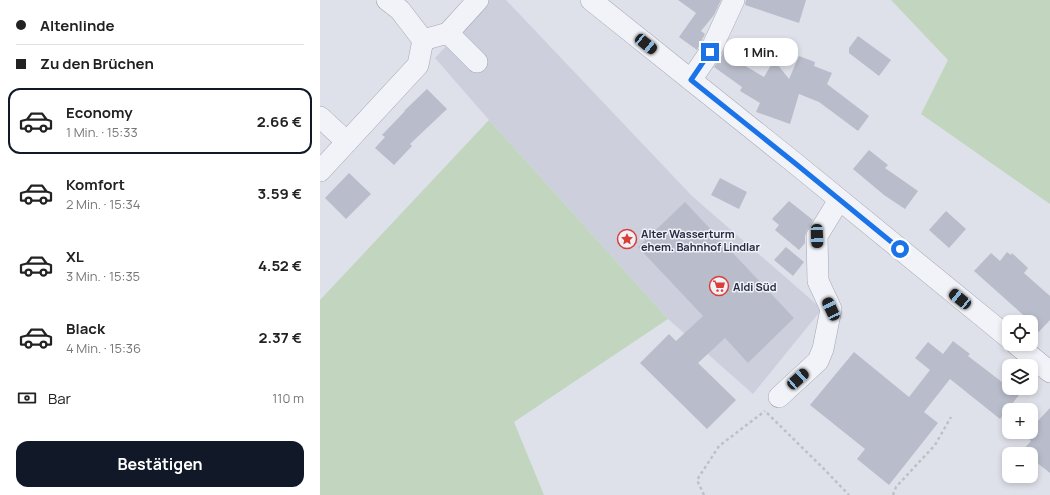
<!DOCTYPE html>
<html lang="de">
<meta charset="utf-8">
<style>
:root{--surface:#fff;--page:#f2f2f2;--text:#222;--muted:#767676;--line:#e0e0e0;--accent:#111827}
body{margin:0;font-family:Manrope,sans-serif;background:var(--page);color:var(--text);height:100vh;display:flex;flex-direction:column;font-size:15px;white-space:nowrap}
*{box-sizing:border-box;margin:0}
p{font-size:13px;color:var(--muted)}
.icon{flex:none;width:22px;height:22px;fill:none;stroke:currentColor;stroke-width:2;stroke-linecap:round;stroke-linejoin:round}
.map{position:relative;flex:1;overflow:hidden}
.details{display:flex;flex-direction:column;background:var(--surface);width:320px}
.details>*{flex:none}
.guide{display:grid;align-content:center;height:88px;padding:0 16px;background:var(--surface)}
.tools{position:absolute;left:682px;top:315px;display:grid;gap:8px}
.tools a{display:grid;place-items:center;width:36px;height:36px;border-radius:8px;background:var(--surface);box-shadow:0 2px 6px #0003;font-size:20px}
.end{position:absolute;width:18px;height:18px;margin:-9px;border:5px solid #1a73e8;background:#fff;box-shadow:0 0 0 2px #fff}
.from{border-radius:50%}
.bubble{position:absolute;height:28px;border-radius:12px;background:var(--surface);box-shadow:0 2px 6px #0003;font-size:13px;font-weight:700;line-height:28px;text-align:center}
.car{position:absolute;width:12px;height:24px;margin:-12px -6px;border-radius:5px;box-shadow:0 0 3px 1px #0007;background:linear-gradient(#222 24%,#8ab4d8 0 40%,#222 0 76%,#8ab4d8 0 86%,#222 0)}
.guide b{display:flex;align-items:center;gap:14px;height:38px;font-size:15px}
.guide b+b{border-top:1px solid var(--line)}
.guide i{width:10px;height:10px;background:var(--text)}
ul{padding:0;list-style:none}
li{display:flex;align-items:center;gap:12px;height:66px;margin:0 8px 6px;padding:0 8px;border:2px solid transparent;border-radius:12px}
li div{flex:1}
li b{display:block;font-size:15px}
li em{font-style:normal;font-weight:700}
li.selected{border-color:var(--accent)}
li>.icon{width:36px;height:36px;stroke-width:1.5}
.pay{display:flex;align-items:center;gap:10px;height:44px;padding:0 16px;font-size:15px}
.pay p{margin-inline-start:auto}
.button{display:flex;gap:8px;margin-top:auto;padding:8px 16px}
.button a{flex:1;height:46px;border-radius:12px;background:var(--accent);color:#fff;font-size:16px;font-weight:700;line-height:46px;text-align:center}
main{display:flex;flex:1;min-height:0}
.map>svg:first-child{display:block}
.built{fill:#cdd0dc}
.green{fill:#c1d5bf}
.building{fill:#b9bcca}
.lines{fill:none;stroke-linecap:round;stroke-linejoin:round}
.minor-casing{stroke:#a4a7b5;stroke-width:22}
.path{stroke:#bdbfc9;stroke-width:2.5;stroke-dasharray:3 3;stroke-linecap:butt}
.minor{stroke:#f2f3f8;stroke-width:21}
.route{stroke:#1a73e8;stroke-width:5}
.labels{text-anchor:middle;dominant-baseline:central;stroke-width:3;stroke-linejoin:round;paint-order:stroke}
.poi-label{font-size:11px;font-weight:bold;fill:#262b43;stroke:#eff1f7;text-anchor:start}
</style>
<main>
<section class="details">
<div class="guide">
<b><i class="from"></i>Altenlinde</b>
<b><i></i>Zu den Brüchen</b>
</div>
<ul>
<li class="selected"><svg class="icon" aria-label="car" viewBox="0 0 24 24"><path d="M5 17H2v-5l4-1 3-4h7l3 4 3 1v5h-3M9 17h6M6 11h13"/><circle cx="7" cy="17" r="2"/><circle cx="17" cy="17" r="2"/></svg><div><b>Economy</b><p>1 Min. · 15:33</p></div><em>2.66 €</em></li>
<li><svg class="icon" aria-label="car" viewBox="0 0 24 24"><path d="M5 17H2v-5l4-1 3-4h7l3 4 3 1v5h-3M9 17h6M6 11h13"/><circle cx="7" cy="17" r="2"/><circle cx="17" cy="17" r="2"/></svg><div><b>Komfort</b><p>2 Min. · 15:34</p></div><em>3.59 €</em></li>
<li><svg class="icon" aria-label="car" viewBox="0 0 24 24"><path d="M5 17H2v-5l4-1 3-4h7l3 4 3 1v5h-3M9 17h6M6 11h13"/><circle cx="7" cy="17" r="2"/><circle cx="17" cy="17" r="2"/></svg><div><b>XL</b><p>3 Min. · 15:35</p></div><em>4.52 €</em></li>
<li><svg class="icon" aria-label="car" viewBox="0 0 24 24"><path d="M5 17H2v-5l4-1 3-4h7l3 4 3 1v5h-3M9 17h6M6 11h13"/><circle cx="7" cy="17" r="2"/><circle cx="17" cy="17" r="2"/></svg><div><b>Black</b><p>4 Min. · 15:36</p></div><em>2.37 €</em></li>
</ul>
<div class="pay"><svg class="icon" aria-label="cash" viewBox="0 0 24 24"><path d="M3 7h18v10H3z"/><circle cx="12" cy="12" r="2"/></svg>Bar<p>110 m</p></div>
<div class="button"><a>Bestätigen</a></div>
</section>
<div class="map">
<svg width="730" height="495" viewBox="0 0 730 495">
<rect width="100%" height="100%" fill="#dfe1ea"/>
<!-- built -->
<path class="built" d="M169 0H186L372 196 502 309 433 394 348 319 169 120 115 58Z"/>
<!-- green -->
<g class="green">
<path d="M571 0H730V204L601 114 628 60Z"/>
<path d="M169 120 348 319 194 422 224 495H0V300Z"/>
</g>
<!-- building -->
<g class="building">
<path d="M358 0H401L394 15 381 31 385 34 377 50 359 37 376 13Z"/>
<path d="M426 0H486L479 23 425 5Z"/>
<path d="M538 36 571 60 559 76 529 53V48Z"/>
<path d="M413 40 425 48 417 61 444 77 454 60 469 79 479 56 495 62 494 66 512 73 507 84 549 116 538 131 499 102 479 94 470 124 436 112 440 103 420 91 422 87 394 67 401 57 405 47 408 49Z"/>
<path d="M107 89 127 109 90 144 92 146 74 165 55 148 65 137 62 135 85 111H84Z"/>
<path d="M549 150 568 165 565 168 598 191 585 209 564 195 533 169Z"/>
<path d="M29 173 51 194 26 219 5 198Z"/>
<path d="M400 178 427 192 419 209 391 195Z"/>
<path d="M469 201 493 220 487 230 485 236V243L479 250 455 230 459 225 452 219Z"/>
<path d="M365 202 474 318 428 363 405 338 378 363 416 400 387 429 320 363 349 334 356 341 383 316 318 247Z"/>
<path d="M626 211 646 229 629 248 609 230Z"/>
<path d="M303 231H310L318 242 307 245 302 243 300 238Z"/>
<path d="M466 247 484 262 473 276 454 260Z"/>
<path d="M687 252 691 255 692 253 708 268 704 273 730 296V320L711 340V322L654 271 671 253 680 261Z"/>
<path d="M633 341 650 354 648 356 699 395 680 419 630 379 604 412 618 423 569 485 537 459 545 449 490 405 534 352 589 397 610 370 595 358 608 342 623 354Z"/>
<path d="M730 408V473L711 458V454H706L702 451 711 441 706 436 709 432H711V430L715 424Z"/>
</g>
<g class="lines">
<defs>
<g id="minor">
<path d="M271 0 476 164 689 338"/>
<path d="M128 33 157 62"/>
<path d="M103 40 128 33 158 0"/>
<path d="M371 80 390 52 414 0"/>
<path d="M0 117 27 142"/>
<path d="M0 171 98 65 103 40 80 10 67 0"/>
<path d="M696 344 730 372"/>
<path d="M459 397 498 361 503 349 511 309 498 281 497 236 519 200"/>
</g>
</defs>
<!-- minor casing -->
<use href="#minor" class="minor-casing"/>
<!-- path -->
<g class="path">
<path d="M447 413 504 469 529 495"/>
<path d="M384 495 377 480 399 446 445 411"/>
<path d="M573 495 576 487 615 445 631 417"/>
</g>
<!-- minor -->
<use href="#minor" class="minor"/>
</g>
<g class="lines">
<!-- route -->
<path class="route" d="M390 52 371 80 476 164 580 249"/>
</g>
<!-- icons -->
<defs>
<symbol id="sight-ring" viewBox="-11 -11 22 22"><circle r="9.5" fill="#eff1f7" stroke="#db3e38" stroke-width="1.5"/><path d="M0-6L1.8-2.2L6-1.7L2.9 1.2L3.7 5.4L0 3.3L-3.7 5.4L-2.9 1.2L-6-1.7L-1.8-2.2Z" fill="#db3e38"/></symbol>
<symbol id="supermarket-ring" viewBox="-11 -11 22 22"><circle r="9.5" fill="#eff1f7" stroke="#db3e38" stroke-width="1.5"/><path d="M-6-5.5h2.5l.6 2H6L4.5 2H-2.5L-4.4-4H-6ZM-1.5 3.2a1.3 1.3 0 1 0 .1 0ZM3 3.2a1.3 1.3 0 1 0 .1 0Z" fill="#db3e38"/></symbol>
</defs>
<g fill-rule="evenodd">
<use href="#sight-ring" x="296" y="228" width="22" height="22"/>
<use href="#supermarket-ring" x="388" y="275" width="22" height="22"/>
</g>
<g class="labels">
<!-- poi labels -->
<g class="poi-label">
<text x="321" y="233">Alter Wasserturm<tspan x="321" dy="13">ehem. Bahnhof Lindlar</tspan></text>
<text x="413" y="286">Aldi Süd</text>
</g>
</g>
</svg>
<div class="tools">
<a><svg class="icon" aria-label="locate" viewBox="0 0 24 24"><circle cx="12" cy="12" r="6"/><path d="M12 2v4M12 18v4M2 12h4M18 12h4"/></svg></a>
<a><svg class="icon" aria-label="layers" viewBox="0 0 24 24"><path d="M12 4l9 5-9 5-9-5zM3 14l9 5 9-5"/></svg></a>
<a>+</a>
<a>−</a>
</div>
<i class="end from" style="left:580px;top:249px"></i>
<i class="end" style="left:390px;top:52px"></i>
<div class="bubble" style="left:404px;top:38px;width:74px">1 Min.</div>
<i class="car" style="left:326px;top:44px;rotate:129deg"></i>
<i class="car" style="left:497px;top:236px;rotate:178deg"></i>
<i class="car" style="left:640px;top:299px;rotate:309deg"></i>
<i class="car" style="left:511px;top:309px;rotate:335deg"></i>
<i class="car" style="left:478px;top:379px;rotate:48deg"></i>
</div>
</main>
